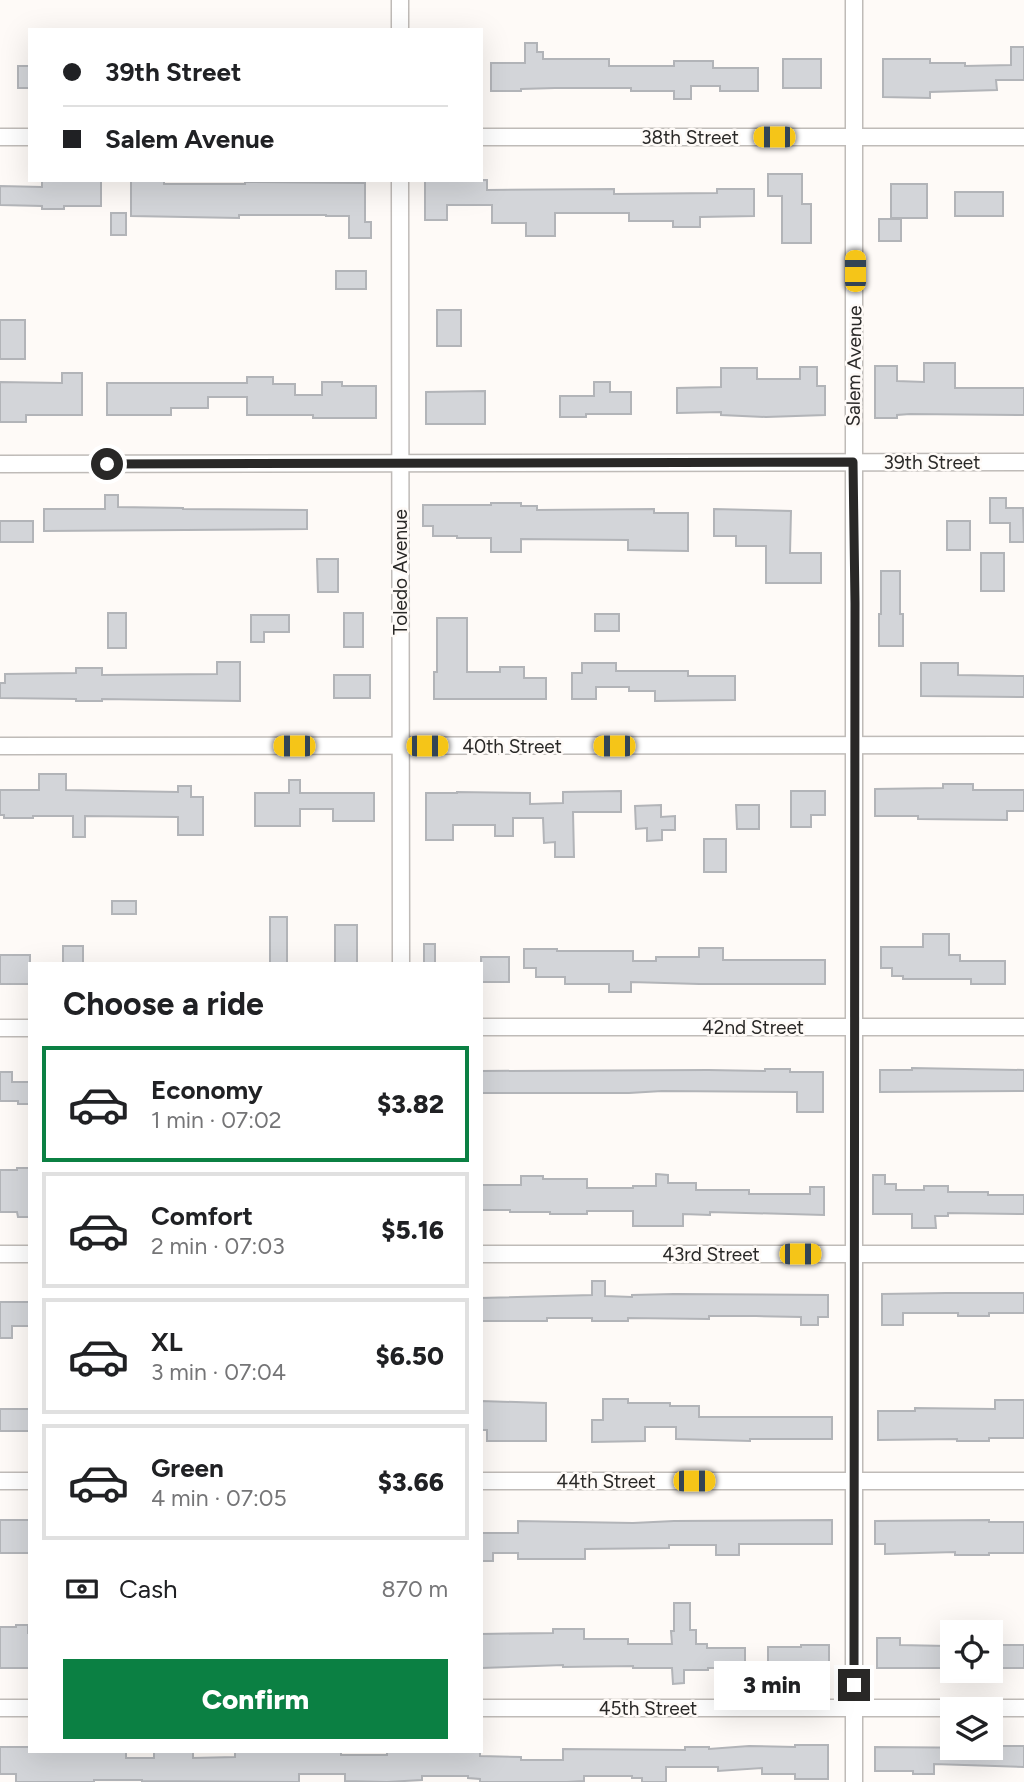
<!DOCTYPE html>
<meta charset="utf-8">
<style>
:root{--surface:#fff;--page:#f2f2f2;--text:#202124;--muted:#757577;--line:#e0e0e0;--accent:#0b8043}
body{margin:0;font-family:Figtree,sans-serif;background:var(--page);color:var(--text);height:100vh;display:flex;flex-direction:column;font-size:26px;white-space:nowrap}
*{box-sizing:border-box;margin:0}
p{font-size:23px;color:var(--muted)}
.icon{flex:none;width:38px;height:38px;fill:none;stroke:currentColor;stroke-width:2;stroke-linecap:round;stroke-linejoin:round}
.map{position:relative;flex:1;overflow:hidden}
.sheet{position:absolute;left:28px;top:962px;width:455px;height:791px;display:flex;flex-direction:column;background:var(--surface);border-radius:0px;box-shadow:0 7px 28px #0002}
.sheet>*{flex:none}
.banner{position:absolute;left:28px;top:28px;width:455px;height:154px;border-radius:0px;box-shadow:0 7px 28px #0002;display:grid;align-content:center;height:154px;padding:0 35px;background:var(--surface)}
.controls{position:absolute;left:940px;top:1620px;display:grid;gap:14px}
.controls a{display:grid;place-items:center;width:63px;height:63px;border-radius:0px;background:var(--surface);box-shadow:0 7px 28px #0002;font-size:35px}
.end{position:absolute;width:32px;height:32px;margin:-16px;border:9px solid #292827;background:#fff;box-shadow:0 0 0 4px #fff}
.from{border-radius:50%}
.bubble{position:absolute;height:49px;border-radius:0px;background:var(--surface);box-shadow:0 7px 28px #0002;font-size:23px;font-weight:800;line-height:49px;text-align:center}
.car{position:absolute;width:21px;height:42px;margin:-21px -10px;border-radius:9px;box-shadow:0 0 5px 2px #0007;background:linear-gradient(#f5c518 24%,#345 0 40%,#f5c518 0 76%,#345 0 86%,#f5c518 0)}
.banner b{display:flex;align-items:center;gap:24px;height:66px;font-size:26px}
.banner b+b{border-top:2px solid var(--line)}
.banner i{width:18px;height:18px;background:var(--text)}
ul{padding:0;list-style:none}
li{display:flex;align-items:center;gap:21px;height:116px;margin:0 14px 10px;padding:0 21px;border:4px solid var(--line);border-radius:0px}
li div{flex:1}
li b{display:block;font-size:26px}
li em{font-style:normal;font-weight:800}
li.current{border-color:var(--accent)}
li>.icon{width:63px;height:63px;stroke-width:1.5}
h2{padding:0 35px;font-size:32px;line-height:84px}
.pay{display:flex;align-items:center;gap:18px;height:77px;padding:0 35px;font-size:26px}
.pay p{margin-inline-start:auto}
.action{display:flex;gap:14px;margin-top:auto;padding:14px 35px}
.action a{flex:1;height:80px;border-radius:0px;background:var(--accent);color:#fff;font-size:28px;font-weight:800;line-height:80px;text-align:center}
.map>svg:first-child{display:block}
.building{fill:#d3d5d9;stroke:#b2b4b8;stroke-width:2}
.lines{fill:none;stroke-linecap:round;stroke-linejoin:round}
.minor-casing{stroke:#bfbbb8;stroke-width:19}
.minor{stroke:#fff;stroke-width:16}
.route{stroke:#292827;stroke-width:9}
.labels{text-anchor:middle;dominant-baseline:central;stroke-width:5;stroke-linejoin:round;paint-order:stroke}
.street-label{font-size:19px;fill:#292827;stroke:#fefaf7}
</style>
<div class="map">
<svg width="1024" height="1782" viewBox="0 0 1024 1782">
<rect width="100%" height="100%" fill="#fefaf7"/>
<!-- building -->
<g class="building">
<path d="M525 43H537V52H543V59H609V66H674V61H713V68H758V91H720V86H691V99H674V91H631V88H555L521 89V91H491V63H525Z"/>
<path d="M1011 47H1024V80H996L997 90 930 92V98L883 97V59H930V63H965V66L1011 65Z"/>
<rect x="783" y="59" width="38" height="29"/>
<rect x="18" y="66" width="12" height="22"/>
<path d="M768 174H802V204H811V243H782V196H768Z"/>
<path d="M42 180 101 181V206H64V209H42V206L0 205V186L42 187Z"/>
<path d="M425 180H487V190L614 189V194L717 193V189H754V216L700 217V227H673V221H629V213H555V236H526V223H492V205H447V220H425Z"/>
<path d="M131 181H164V184H245V182L365 183V222H371V238H349V216H326V215H239V218L131 216Z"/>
<rect x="891" y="184" width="36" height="34"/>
<rect x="955" y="192" width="48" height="24"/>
<rect x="111" y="213" width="15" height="22"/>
<rect x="879" y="219" width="22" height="22"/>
<rect x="336" y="271" width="30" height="18"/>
<rect x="437" y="310" width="24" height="36"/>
<rect x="0" y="320" width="25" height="39"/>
<path d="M924 363H955V388H1024V415L910 414 897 415V418H875V366H897V381L924 382Z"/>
<path d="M800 367H817V386H825V415L766 417 721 415V412L677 413V388L721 387V368H757V379H800Z"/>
<path d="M62 373H82V415H26V422H0V382L62 383Z"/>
<path d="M247 377H273V384H295V395H322V382H342V386H376V418H313V415H247V397H208V408H171V415H107V383H247Z"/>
<path d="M594 382H610V392H631V414H586V417H560V396H594Z"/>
<path d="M485 391V424H426V392Z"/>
<path d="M105 495H118V507L183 508V509L307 510V529L44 531V509H105Z"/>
<path d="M990 498H1006V508H1023L1024 542H1010V523H990Z"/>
<path d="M491 503H521V506H537V510L654 509V513H688V551L628 550V540L521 539V552H491V538H457V536H433V526H423V505H491Z"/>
<path d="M714 509 791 511 790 553H821V583H766V546H736V536H714Z"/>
<rect x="0" y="521" width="33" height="21"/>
<rect x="947" y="521" width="23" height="29"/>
<rect x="981" y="553" width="23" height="38"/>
<path d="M317 559H338V592H318Z"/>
<path d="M881 571H900V614H903V646H879V614H881Z"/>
<rect x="108" y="613" width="18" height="35"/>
<rect x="344" y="613" width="19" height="34"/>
<rect x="595" y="614" width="24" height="17"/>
<path d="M251 615H289V632H264V642H251Z"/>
<path d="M437 618H467V672H500V667H524V678H546V699H434V672H437Z"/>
<path d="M217 662H240V701L102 699V701H76V699L0 698V683H5V674L76 673V668H102V675L217 674Z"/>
<path d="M582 663H616V671H688V676H735V700L655 701V691H629V687H596V699H572V673H582Z"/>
<path d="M921 663H958V675L1024 676V697L921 696Z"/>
<rect x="334" y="675" width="36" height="23"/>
<path d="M39 774H66V790L178 792V786H191V797H203V835H178V817L85 816V837H73V816H33V818H4V815H0V790H39Z"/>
<path d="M289 780H300V793H374V821H333V809H300V826H255V793H289Z"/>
<path d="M943 784H973V790H1024V811H1007V820L918 819V816H875V789L943 788Z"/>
<path d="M621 791V812H573L574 857H555V842L544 843 543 818H513V836H495V825H453V840H426V793H457V792L530 793V804L563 803V792Z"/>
<path d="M791 791H825V815H811V827H791Z"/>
<path d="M661 805V817L675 816V830H662V840L647 841V828L636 829 635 806Z"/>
<path d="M736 805H759V829H737Z"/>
<rect x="704" y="839" width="22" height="33"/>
<rect x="112" y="901" width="24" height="13"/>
<rect x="270" y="917" width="17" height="47"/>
<rect x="335" y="925" width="22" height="39"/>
<path d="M923 934H949V955H960V961H1005V984H971V979H903V976H892V968H881V947H923Z"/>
<rect x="424" y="944" width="11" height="20"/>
<rect x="63" y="946" width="20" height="18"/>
<path d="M699 948H723V960H825V984H699L631 982V992H609V984H565V977H536V968H524V949H557V951H633V961H656V957H699Z"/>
<rect x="0" y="955" width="30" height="29"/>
<rect x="481" y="957" width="28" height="25"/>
<path d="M912 1068 1024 1070V1091L880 1092V1070H912Z"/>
<path d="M765 1069H790V1072H823V1112H797V1092L662 1091 629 1093H481V1071L708 1070 765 1071Z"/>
<path d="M0 1072H12V1082H30V1104H18V1101H0Z"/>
<path d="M17 1168H30V1217H18L17 1212H0V1170H17Z"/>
<path d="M656 1174 668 1175V1183H696V1190H749V1194H810V1187H824V1215L710 1212V1215L683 1214V1226H633V1211H587V1214H550V1212H510V1210H481V1185H521V1176H543V1179H587V1188H633V1186H656Z"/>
<path d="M873 1175H885V1184H896V1190H924V1186H948V1192H988V1195H1024V1214L948 1213V1216H935L936 1228H912V1214H873Z"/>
<path d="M592 1281H605V1296L632 1297V1295L674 1294 828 1295V1317H818V1325H801V1317L756 1316H709V1319L628 1318V1321H592V1318H547V1321H481V1298L592 1295Z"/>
<path d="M946 1293H1024V1313H989V1316H958V1313H903V1325H882V1294Z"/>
<path d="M0 1302H30V1326H12V1338H0Z"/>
<path d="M603 1399H628V1403H670V1406H699V1417H832V1439H750V1441L676 1439V1427H645V1441L592 1442V1420H603Z"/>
<path d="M995 1400H1024V1438H989V1441H957V1439L878 1440V1411H915V1408L995 1409Z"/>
<path d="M481 1401 546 1403V1441H487V1430H481Z"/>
<rect x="0" y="1409" width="30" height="22"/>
<rect x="0" y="1520" width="30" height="33"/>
<path d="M832 1520V1544H739V1555H716V1545H669V1548L585 1549V1559H518V1553H493V1561H481V1533H518V1521L633 1523 674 1521Z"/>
<path d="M989 1520V1522H1024V1553H989V1555H955V1552L885 1554V1544H875V1521Z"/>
<path d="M674 1603H690V1630H696V1644H707V1648H745V1668H708V1670H684V1683L673 1684 672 1668H633V1666L563 1667V1665L482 1668 481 1634 553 1633V1629H584V1639H628V1644H672L671 1631H674Z"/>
<path d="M16 1625H28V1633H30V1668H0V1627H16Z"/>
<path d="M877 1638H900V1645L946 1646V1668H877Z"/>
<path d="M801 1645H829V1668L768 1667V1647H801Z"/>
<rect x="995" y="1645" width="29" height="23"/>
<path d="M795 1745H828V1779H795V1774H762V1768L718 1771V1767H666V1782H642V1778H632V1776H584V1781L567 1782H480V1779L468 1778V1776H422V1780L387 1782 345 1781V1774H299V1782L142 1781V1780H94V1782H16V1774H0V1747H30V1752H126V1758H154V1752H193V1758L235 1757V1752H341V1755H387V1752H480V1756L521 1757V1760H563V1749L685 1750V1747H709V1749L749 1746 795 1747Z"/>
<path d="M1002 1746H1024V1767L934 1764V1774H913V1771H875V1747L1002 1748Z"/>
</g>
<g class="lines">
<defs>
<g id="minor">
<path d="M400 0V30"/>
<path d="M0 137H30"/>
<path d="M481 137H1024"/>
<path d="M400 180 401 964"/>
<path d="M0 464 1024 462"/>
<path d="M0 746 1024 745"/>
<path d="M481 1027H1024"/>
<path d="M0 1028H30"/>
<path d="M0 1254H30"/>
<path d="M481 1254H1024"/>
<path d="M0 1481H30"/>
<path d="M481 1481H1024"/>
<path d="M0 1708H30"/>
<path d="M481 1708H1024"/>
<path d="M854 1782V0"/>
</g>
</defs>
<!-- minor casing -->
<use href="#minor" class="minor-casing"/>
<!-- minor -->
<use href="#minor" class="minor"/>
</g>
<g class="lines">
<!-- route -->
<path class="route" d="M107 464 853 462 855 603 854 1685"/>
</g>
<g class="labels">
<!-- street labels -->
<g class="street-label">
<text x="690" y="137">38th Street</text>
<text transform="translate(854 366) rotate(-89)">Salem Avenue</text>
<text x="932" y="462">39th Street</text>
<text transform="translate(400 572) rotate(-90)">Toledo Avenue</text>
<text x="512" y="746">40th Street</text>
<text x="753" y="1027">42nd Street</text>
<text x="711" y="1254">43rd Street</text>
<text x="606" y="1481">44th Street</text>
<text x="648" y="1708">45th Street</text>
</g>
</g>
</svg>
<div class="controls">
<a><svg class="icon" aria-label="locate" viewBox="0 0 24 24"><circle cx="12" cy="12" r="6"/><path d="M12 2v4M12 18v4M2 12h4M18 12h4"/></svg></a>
<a><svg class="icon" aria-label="layers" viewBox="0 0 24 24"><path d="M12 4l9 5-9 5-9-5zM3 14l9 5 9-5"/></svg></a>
</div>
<i class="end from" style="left:107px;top:464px"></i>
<i class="end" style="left:854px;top:1685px"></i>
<div class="bubble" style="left:714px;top:1661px;width:116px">3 min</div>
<i class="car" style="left:774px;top:137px;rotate:270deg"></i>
<i class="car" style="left:855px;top:271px;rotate:0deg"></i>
<i class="car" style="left:294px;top:746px;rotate:270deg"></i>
<i class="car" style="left:427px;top:746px;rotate:90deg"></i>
<i class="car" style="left:614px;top:746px;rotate:270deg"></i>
<i class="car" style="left:800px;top:1254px;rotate:90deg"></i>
<i class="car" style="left:694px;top:1481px;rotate:90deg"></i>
<div class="banner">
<b><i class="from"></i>39th Street</b>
<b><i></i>Salem Avenue</b>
</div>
<section class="sheet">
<h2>Choose a ride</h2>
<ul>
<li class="current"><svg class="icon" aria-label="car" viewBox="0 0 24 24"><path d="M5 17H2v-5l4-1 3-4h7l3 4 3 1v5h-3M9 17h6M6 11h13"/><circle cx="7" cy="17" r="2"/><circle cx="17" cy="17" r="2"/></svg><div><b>Economy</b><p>1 min · 07:02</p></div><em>$3.82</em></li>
<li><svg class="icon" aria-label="car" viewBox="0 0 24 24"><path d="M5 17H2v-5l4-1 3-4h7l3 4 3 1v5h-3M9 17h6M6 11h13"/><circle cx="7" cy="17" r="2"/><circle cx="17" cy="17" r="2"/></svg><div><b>Comfort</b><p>2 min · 07:03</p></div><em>$5.16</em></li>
<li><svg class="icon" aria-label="car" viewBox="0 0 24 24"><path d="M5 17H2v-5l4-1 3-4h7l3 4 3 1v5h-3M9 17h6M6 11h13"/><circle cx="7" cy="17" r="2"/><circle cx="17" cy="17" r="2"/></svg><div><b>XL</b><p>3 min · 07:04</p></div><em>$6.50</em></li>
<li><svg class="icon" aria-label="car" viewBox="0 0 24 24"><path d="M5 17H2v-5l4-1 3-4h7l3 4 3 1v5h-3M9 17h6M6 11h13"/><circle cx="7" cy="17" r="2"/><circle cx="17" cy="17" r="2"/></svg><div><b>Green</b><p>4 min · 07:05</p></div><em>$3.66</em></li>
</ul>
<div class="pay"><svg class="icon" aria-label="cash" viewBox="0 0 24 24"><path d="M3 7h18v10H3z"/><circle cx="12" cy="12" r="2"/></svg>Cash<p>870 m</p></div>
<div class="action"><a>Confirm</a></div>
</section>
</div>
